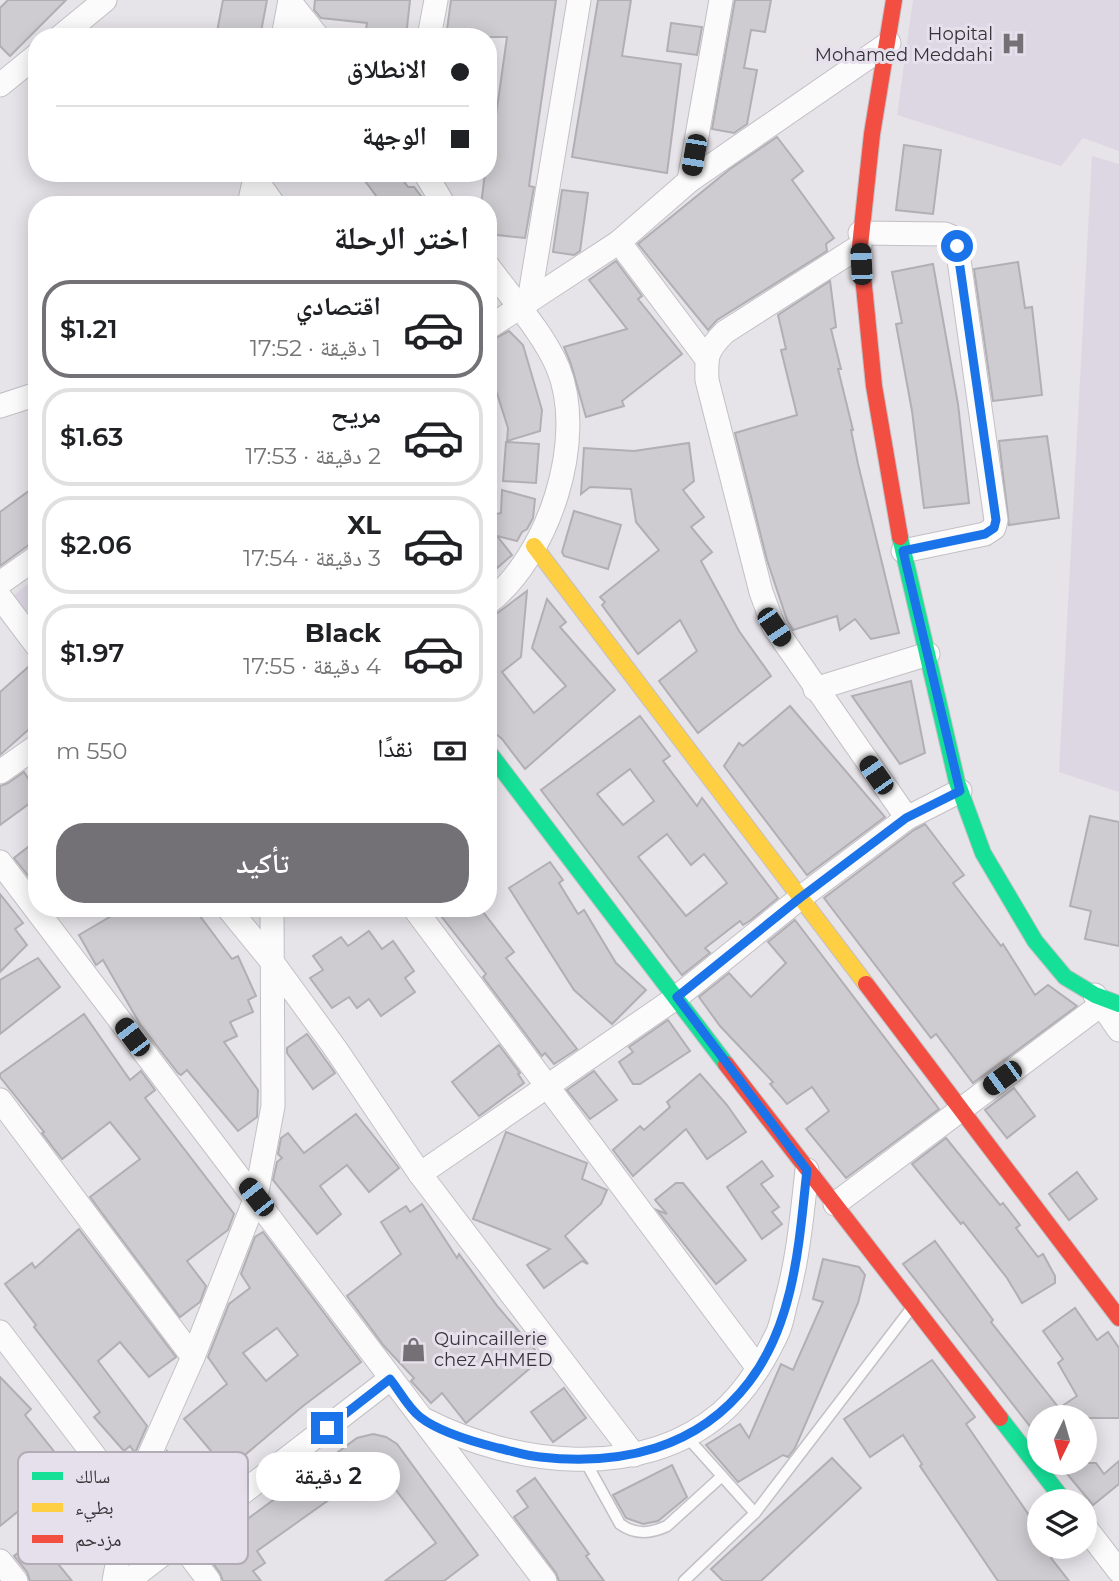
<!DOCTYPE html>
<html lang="ar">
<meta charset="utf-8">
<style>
:root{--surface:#fff;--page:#f2f2f2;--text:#202124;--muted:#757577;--line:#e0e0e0;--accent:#747176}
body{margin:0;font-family:Montserrat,"Noto Naskh Arabic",sans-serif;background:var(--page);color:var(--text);direction:rtl;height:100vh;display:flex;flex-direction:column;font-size:26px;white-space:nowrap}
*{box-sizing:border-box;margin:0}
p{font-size:23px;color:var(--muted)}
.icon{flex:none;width:38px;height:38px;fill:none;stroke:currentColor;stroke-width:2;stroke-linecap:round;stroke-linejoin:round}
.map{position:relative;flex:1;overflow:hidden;direction:ltr}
.details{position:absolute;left:28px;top:196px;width:469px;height:721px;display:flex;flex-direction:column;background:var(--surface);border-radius:28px;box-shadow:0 4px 18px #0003;direction:rtl}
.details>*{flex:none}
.guide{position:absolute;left:28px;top:28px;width:469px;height:154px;border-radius:28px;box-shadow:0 4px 18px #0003;direction:rtl;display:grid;align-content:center;height:154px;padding:0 28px;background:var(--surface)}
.needle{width:46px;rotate:185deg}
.tools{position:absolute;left:1027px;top:1405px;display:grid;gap:14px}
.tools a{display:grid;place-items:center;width:70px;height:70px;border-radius:50%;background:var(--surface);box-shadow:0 4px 18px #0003;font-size:35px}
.end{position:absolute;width:32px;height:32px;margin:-16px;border:9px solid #1a73e8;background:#fff;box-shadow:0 0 0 4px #fff}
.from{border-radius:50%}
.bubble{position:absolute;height:49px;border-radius:24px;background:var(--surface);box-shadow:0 4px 18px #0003;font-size:23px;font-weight:600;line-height:49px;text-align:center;direction:rtl}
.car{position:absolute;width:21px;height:42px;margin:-21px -10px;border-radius:9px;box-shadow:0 0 5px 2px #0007;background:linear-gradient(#222 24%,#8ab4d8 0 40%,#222 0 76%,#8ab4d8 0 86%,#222 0)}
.guide b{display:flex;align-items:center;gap:24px;height:66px;font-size:26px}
.guide b+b{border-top:2px solid var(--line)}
.guide i{width:18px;height:18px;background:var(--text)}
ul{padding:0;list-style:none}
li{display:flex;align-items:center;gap:21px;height:98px;margin:0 14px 10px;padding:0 14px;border:4px solid var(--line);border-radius:28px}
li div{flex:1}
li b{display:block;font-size:26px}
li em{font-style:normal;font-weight:600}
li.current{border-color:var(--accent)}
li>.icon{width:63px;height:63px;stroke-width:1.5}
h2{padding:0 28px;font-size:32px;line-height:84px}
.pay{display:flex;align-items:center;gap:18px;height:77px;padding:0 28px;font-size:26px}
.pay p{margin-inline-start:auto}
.primary-button{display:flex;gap:14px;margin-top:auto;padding:14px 28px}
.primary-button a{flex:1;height:80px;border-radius:28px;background:var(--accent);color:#fff;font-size:28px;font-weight:600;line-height:80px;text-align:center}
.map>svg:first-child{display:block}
.built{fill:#ddd7e4}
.building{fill:#ceccd0;stroke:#b1afb3;stroke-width:2;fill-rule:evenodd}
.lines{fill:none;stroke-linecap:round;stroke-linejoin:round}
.lane-casing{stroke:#c2c0c5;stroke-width:13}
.street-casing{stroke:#c2c0c5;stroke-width:25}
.fast-casing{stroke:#c2c0c5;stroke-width:18}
.slow-casing{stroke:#c2c0c5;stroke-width:18}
.jam-casing{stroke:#c2c0c5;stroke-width:18}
.lane{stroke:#fbfbfc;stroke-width:10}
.street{stroke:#fbfbfc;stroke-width:23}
.fast{stroke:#16e098;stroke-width:16}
.slow{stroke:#ffcf43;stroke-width:16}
.jam{stroke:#f24e42;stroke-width:16}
.route{stroke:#1a73e8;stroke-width:9}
.labels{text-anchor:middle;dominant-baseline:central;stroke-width:6;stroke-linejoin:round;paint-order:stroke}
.poi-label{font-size:18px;fill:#363438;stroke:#e6e0ec;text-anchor:end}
.key{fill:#e6e0ec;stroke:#b1acb6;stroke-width:2}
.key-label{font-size:19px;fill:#363438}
</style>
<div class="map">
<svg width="1119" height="1581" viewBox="0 0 1119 1581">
<rect width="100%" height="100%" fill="#e6e3e9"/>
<!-- built -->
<g class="built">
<path d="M913 0H1119V151L1083 138 1061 166 897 115Z"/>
<path d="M1092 156 1119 164V792L1059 772Z"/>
<path d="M37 577V628L13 596Z"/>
</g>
<!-- building -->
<g class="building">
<path d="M8 0H66L10 56 0 46V8Z"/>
<path d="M223 0H267L260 37H216Z"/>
<path d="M315 0H410L406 37H365L367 23 321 18 314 10Z"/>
<path d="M451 0H556L529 186 534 187 525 238 488 234V205H481L485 173H488L507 37H446Z"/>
<path d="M598 0H631L622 56 681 64 667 173 572 157Z"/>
<path d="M735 0H771L765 32 751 30 744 68 757 70 747 124 734 133 712 129Z"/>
<path d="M671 23 702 27 697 55 667 51Z"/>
<path d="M777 137 803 171 792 180 834 238 826 244 827 251 717 320 708 330 638 244 730 169Z"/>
<path d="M904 145 941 150 933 214 896 210Z"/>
<path d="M359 173H398L408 187H414L428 205H383Z"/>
<path d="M562 190 588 193 580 251 574 255 553 252Z"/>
<path d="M616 261 642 296 638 299 682 354 622 401 624 406 586 417 571 364 564 347 627 329 589 280Z"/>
<path d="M1018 262 1025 308 1032 307 1042 395 993 401 974 269Z"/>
<path d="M933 264 958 404 969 503 924 508 912 411 896 324 902 323 892 272Z"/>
<path d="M830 281 836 327 831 329 841 369H838L853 430H851L858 464 899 633 871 639 855 619 840 630 837 616 793 630 787 620 767 560 735 433 797 415 781 350 786 349 778 315Z"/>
<path d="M509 331 523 345 542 410 540 431 507 441 508 428 488 365V342Z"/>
<path d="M1047 436 1059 518 1009 525 999 441Z"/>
<path d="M506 442 539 444 536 483 503 481Z"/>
<path d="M689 443 694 481 683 490 704 517 691 527 712 552 701 561 739 631 771 676 698 733 659 681 697 651 680 620 638 654 602 605 605 602 600 597 659 550 636 522 631 489 590 487 581 494 584 448 634 451Z"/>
<path d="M37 485V539L0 566V512Z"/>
<path d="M502 490 535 499 533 518 527 529 522 532 517 541 497 536 512 555 488 576V516L501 513Z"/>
<path d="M574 511 621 525 608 569 564 556 562 552Z"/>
<path d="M527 591 521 657 502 672 534 713 566 686 532 648 547 599 566 622 560 627 615 690 525 769 502 739 496 734 488 733V620Z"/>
<path d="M36 660 37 722 0 755V692Z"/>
<path d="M911 681 925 753 900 764 852 696Z"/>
<path d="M790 706 885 817 807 875 724 766 739 743 743 746Z"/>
<path d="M640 716 670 756 663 761 697 806 702 798 778 898 751 920 743 925 740 921 705 948 710 953 682 975 541 790ZM630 769 654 801 623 825 597 794ZM667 834 691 865 704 854 727 883 686 916 638 857Z"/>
<path d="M24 772 37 792V798L0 825V786L8 783Z"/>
<path d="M1090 816 1119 822V946L1085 939 1091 911 1070 906Z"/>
<path d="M925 824 964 875 953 883 1001 946 1003 944 1035 995 1048 985 1077 1006 973 1083 936 1034 931 1038 824 898 914 830Z"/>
<path d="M37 840V887L14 858Z"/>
<path d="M550 862 563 880 559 883 578 914 584 910 616 963 646 990 612 1024 574 990 509 888Z"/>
<path d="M0 894 23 923 15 929 27 945 0 972Z"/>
<path d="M125 908H194L232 959 238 956 256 996 248 1000 253 1012 230 1022 237 1036 224 1042 258 1090 257 1117 238 1131 187 1070 181 1075 178 1073 140 1024 103 960 96 965 79 935Z"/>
<path d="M435 908H480L514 952 506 958 577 1049 554 1064 545 1053 542 1056 483 977 486 974Z"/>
<path d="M795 920 939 1109 846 1178 806 1129 829 1111 812 1087 787 1104 770 1084 773 1082 720 1026 699 997 729 973 751 997 786 963 768 942Z"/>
<path d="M369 931 382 949 393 941 414 971 405 978 415 992 381 1016 369 999 357 1008 349 997 332 1008 310 978 323 970 313 956 341 937 348 946Z"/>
<path d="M38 958 60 987 0 1034V980Z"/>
<path d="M84 1014 130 1080 141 1071 155 1090 145 1098 234 1214 228 1230 187 1261 206 1286 200 1302 180 1317 90 1197 140 1159 110 1122 62 1159 42 1133 44 1132 0 1077V1074Z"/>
<path d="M668 1020 690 1051 640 1084H633L619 1062 633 1052 629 1047Z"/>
<path d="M307 1034 335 1073 313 1089 287 1053V1048Z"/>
<path d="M499 1045 520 1073 518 1074 524 1083 479 1116 452 1082Z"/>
<path d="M594 1071 617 1100 590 1119 567 1090Z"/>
<path d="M700 1074 727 1105 746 1132 707 1159 686 1129 633 1176 613 1150 640 1126 644 1130 670 1107 667 1102Z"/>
<path d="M1014 1088 1035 1116 1007 1138 985 1110Z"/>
<path d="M356 1114 399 1168 369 1192 347 1165 320 1186 341 1214 317 1234 273 1180 277 1162 282 1158 278 1154 281 1138 288 1133 304 1153Z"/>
<path d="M506 1132 587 1163 582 1179 607 1190 601 1204 565 1236 588 1264 582 1261 544 1288 527 1265 550 1249 473 1219Z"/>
<path d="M946 1138 1000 1205 1003 1203 1020 1225 1016 1228 1038 1257 1043 1254 1055 1276V1283L1022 1303 1007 1278 963 1222 961 1224 912 1164Z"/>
<path d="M762 1161 773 1176 761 1184 779 1207 772 1212 782 1224 762 1239 727 1187Z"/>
<path d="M1077 1172 1097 1199 1069 1220 1049 1194Z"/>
<path d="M676 1183H683L746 1260 716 1284 657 1210 667 1214 655 1200Z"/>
<path d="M422 1204 457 1258 459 1254 498 1307 542 1358 466 1423 442 1393 431 1403 411 1381 414 1378 384 1346 347 1296 401 1254 381 1222 406 1206 410 1212Z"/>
<path d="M79 1229 176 1357 149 1377 120 1342 98 1361 147 1426 135 1453 130 1446 124 1451 94 1417 100 1412 34 1327 36 1325 5 1284 32 1263 35 1268Z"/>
<path d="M263 1232 361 1362 303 1406 227 1470 184 1419 227 1384 208 1357 229 1304 250 1288 241 1274 255 1237ZM277 1328 298 1355 266 1381 243 1353Z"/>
<path d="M935 1241 993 1320 991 1322 1059 1408 1077 1396 1058 1363 1063 1359 1043 1331 1075 1308 1097 1340 1108 1332 1119 1348V1418H1040V1439L903 1264Z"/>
<path d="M823 1259 859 1267 865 1275 858 1303 795 1448 788 1457 783 1455 738 1482 706 1445 740 1424 749 1438 781 1364 793 1370 823 1302 813 1299Z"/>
<path d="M932 1360 975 1417 966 1424 1040 1531V1547H1067L1051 1558 1069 1581H998L920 1466 922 1464 903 1435 870 1457 844 1419Z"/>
<path d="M0 1377 31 1409 25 1415 69 1470 0 1526Z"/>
<path d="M564 1388 586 1418 553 1442 531 1412Z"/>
<path d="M373 1434 386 1437 397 1444 478 1555 444 1581H385L436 1543 383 1473 367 1484 361 1477 257 1551 265 1563 253 1571 261 1581H223L220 1573 210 1559 215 1543 357 1438Z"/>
<path d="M167 1451 196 1489 160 1516 147 1500 163 1489 155 1478Z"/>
<path d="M832 1458 861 1488 761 1581H723L711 1569Z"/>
<path d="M1119 1461V1484L1093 1505 1058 1463H1096L1104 1474Z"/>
<path d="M672 1465 687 1497 658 1521 643 1524 626 1518 613 1495Z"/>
<path d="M535 1478 589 1554 586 1556 604 1581H559L556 1573 514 1517 528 1507 517 1491Z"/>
<path d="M86 1500 106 1526 58 1564 72 1581H30L27 1572 14 1556Z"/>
</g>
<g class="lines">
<defs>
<g id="lane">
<path d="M686 1436 755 1513"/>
<path d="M584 1459 620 1524C635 1535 650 1534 667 1526L722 1476"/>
<path d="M684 1581 755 1513 910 1310"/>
</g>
<g id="street">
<path d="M290 2 318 37"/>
<path d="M60 37 105 0"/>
<path d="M283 37 290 0"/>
<path d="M429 37 436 0"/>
<path d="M0 85 37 55"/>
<path d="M425 173 444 205"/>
<path d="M255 178 274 205"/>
<path d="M689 181 721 0"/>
<path d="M249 205 256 173"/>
<path d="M860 233 945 234 952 237 957 246 996 520 994 528 985 534 903 551"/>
<path d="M619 242 706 358"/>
<path d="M860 246 725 332C707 350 706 355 707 380L761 592 774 627 907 818"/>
<path d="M488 266C510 296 544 334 558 368 587 439 549 556 488 603"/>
<path d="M529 301 579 0"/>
<path d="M488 328 619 242 689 181 889 43"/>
<path d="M0 406 37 394"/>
<path d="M0 583 37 557"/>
<path d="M0 597 37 646"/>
<path d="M815 689 928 654"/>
<path d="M0 772 37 746"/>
<path d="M0 862 545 1581"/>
<path d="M228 908 273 963 335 1048 420 1174 634 1455"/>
<path d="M414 908 758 1368"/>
<path d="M1095 995 1119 1030"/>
<path d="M0 1100 193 1357"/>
<path d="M420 1174 677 997 800 898 907 818 960 791"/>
<path d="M835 1204 1102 1004"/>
<path d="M0 1332 129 1501"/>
<path d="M425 1420C513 1465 640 1482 721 1413 744 1393 763 1363 776 1336 781 1327 783 1315 785 1306 798 1261 802 1215 807 1170"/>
<path d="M1085 1527 1119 1571"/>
<path d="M179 1541 209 1581"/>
<path d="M0 1561 16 1581"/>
<path d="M114 1581 129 1501 193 1357 256 1197 273 1106 272 908"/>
<path d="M128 1581 390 1379"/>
</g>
<g id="fast">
<path d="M900 537 957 782 983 853 1035 941 1065 977 1095 995 1119 1004"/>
<path d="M488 751 726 1064"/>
<path d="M1000 1418 1065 1502"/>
</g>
<path id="slow" d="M534 546 866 984"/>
<g id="jam">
<path d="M894 0 872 134 860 246 874 386 900 537"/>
<path d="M866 984 1119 1318"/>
<path d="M726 1064 1000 1418"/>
</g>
</defs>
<!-- lane casing -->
<use href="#lane" class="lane-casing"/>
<!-- street casing -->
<use href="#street" class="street-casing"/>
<!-- fast casing -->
<use href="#fast" class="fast-casing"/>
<!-- slow casing -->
<use href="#slow" class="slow-casing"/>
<!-- jam casing -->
<use href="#jam" class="jam-casing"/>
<!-- lane -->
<use href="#lane" class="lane"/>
<!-- street -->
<use href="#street" class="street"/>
<!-- fast -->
<use href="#fast" class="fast"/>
<!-- slow -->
<use href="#slow" class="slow"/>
<!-- jam -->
<use href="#jam" class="jam"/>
</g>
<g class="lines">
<!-- route -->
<path class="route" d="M327 1428 390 1379C399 1390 408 1408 420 1417 439 1432 474 1442 498 1448 512 1451 526 1456 540 1457 620 1466 698 1449 749 1382 795 1322 799 1242 807 1170L677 997 800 898 906 818 960 791 903 551 985 534 994 528 996 520 957 246"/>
</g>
<!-- icons -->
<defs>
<symbol id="hospital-bare" viewBox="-9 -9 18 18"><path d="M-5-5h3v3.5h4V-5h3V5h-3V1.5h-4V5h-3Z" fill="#747176" stroke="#e6e0ec" stroke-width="2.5" paint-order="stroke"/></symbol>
<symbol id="shop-bare" viewBox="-9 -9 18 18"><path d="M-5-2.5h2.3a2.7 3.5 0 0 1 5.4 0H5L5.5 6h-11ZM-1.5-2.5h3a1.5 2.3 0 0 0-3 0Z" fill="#747176" stroke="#e6e0ec" stroke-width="2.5" paint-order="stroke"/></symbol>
</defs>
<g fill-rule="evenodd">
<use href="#hospital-bare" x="996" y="26" width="35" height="35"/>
<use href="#shop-bare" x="396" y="1332" width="35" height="35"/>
</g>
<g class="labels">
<!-- poi labels -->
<g class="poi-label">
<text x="993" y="34">Hopital<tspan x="993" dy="21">Mohamed Meddahi</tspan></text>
<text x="434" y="1339" text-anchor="start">Quincaillerie<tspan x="434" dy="21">chez AHMED</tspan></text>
</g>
</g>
<!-- legend -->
<rect x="18" y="1452" width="230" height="112" rx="10" class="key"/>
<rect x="32" y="1472" width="31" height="8" fill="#16e098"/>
<rect x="32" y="1503" width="31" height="9" fill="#ffcf43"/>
<rect x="32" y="1535" width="31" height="8" fill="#f24e42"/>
<g class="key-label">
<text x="75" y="1483">سالك</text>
<text x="75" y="1514">بطيء</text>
<text x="75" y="1546">مزدحم</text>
</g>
</svg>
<div class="tools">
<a><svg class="needle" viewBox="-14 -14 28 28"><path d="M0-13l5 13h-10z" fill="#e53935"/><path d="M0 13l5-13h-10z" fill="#757577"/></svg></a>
<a><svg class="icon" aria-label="layers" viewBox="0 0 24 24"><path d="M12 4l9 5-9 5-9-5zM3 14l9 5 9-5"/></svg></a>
</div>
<i class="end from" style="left:957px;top:246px"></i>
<i class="end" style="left:327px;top:1428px"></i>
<div class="bubble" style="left:256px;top:1452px;width:144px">2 دقيقة</div>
<i class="car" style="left:694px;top:155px;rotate:190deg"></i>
<i class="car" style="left:861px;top:264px;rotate:357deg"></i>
<i class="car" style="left:774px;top:627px;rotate:146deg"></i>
<i class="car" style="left:876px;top:775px;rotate:325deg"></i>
<i class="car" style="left:132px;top:1037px;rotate:323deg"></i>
<i class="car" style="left:1002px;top:1078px;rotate:234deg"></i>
<i class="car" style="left:256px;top:1197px;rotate:322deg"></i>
<div class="guide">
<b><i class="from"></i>الانطلاق</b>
<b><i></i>الوجهة</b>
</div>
<section class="details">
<h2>اختر الرحلة</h2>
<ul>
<li class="current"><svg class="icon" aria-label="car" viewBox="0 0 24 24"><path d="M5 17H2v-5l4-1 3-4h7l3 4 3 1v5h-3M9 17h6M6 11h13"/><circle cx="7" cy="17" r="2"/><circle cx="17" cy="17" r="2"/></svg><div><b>اقتصادي</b><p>1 دقيقة · 17:52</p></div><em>$1.21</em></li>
<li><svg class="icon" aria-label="car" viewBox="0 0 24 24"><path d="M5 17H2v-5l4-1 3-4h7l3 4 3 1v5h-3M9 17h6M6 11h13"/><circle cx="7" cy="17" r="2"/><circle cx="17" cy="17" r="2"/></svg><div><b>مريح</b><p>2 دقيقة · 17:53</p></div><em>$1.63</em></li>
<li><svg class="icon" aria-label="car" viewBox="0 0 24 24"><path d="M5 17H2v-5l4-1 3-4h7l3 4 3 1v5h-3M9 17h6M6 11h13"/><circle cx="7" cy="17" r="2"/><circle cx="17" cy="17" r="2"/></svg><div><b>XL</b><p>3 دقيقة · 17:54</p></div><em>$2.06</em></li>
<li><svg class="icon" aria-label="car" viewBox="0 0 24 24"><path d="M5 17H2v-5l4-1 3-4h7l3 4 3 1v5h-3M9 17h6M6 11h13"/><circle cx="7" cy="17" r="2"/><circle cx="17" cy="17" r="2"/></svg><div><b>Black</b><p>4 دقيقة · 17:55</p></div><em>$1.97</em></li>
</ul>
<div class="pay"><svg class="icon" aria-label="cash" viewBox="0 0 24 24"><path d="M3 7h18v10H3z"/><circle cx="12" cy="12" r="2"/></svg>نقدًا<p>550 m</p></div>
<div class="primary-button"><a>تأكيد</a></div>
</section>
</div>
